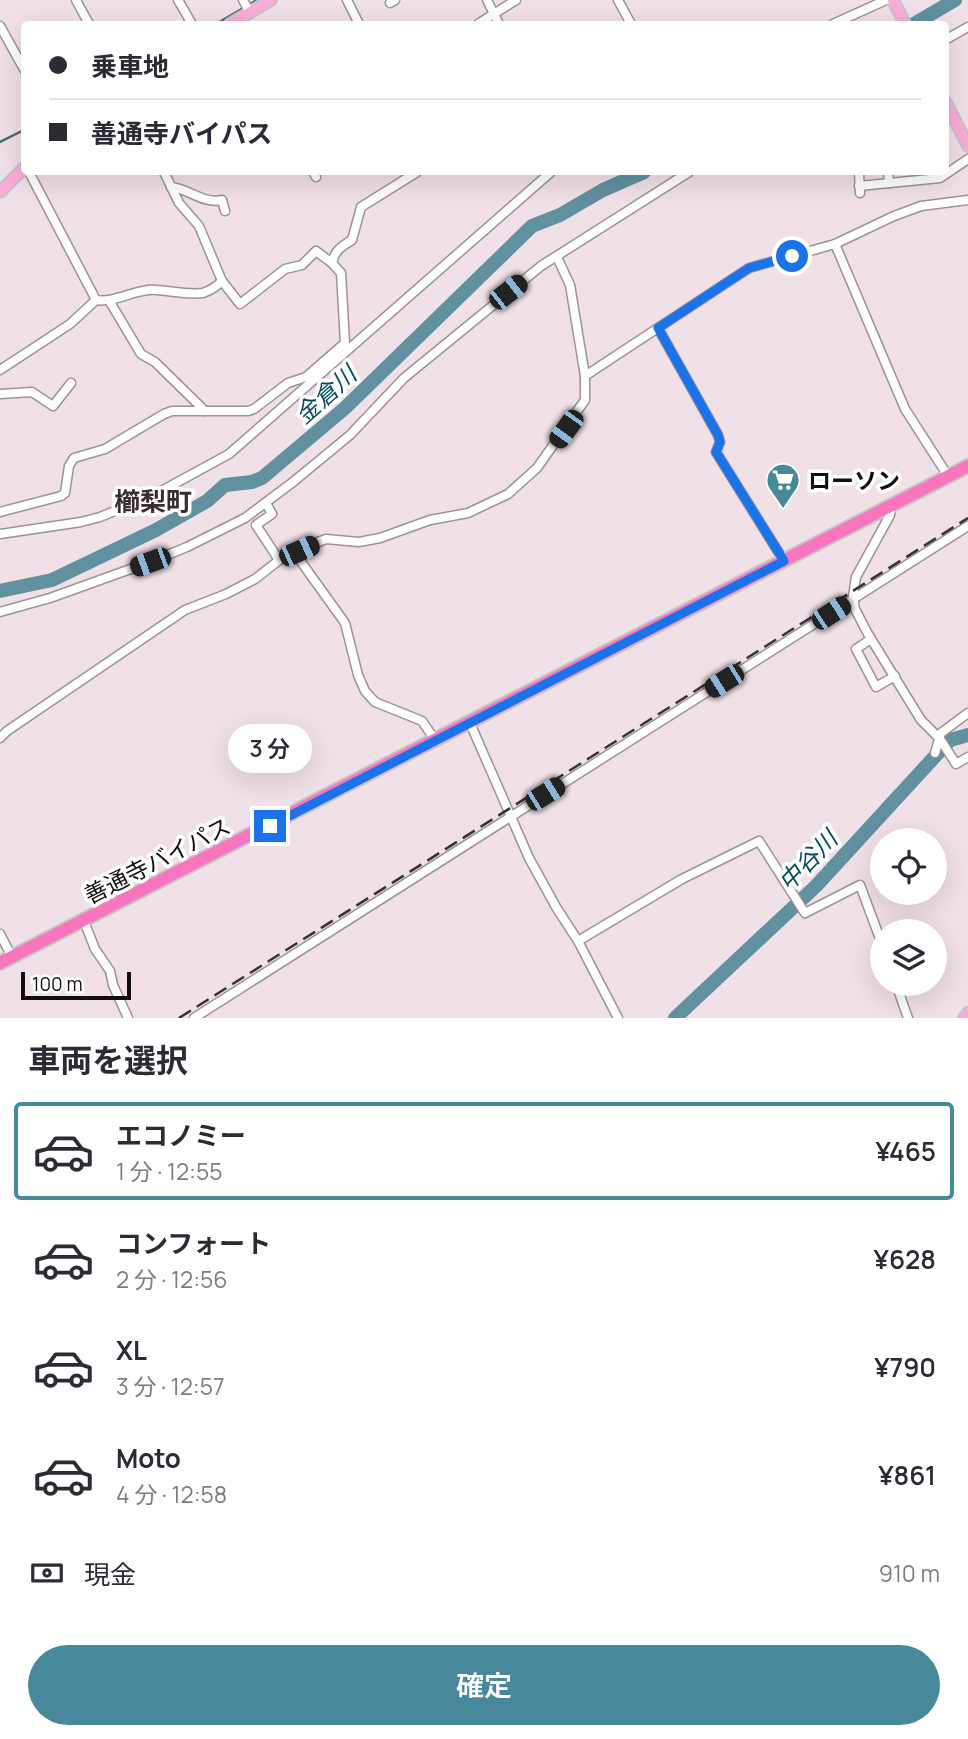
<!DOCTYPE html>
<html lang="ja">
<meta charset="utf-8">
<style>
:root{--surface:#fff;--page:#f7f7f7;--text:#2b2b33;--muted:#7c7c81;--line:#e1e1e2;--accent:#47889b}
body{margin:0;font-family:Manrope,"Noto Sans JP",sans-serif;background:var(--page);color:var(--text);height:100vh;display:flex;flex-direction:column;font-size:26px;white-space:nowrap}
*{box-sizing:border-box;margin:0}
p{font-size:23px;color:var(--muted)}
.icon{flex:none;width:38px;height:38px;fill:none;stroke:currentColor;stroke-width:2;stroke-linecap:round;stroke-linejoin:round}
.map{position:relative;height:1018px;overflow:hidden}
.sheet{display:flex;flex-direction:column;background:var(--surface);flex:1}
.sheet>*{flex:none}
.top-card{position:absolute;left:21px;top:21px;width:928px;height:154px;border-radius:7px;box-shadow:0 7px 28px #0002;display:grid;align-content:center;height:154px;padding:0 28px;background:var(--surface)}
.tools{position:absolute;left:870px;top:828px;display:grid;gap:14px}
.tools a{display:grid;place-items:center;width:77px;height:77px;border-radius:50%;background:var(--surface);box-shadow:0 7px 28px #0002;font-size:35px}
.scale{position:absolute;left:21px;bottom:18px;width:110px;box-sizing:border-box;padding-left:7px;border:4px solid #120e10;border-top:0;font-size:19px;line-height:24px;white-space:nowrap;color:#120e10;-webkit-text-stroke:5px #fff;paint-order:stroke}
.end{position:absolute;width:32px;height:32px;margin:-16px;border:9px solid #1a73e8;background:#fff;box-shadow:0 0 0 4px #fff}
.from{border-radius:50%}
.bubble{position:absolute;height:49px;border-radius:24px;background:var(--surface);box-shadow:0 7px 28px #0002;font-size:23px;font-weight:600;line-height:49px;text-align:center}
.car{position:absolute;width:21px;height:42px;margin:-21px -10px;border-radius:9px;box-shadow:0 0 5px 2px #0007;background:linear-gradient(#222 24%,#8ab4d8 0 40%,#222 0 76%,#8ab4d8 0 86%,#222 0)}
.top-card b{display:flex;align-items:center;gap:24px;height:66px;font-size:26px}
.top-card b+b{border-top:2px solid var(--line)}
.top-card i{width:18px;height:18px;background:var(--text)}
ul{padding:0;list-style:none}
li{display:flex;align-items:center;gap:21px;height:98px;margin:0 14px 10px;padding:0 14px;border:4px solid transparent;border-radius:7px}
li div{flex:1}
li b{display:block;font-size:26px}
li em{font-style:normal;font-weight:600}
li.current{border-color:var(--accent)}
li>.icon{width:63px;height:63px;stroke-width:1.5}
h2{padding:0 28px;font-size:32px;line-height:84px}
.pay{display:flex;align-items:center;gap:18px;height:77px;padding:0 28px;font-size:26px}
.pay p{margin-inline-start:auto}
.button{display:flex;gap:14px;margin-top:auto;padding:14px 28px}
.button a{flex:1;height:80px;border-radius:42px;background:var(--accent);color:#fff;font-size:28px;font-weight:600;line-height:80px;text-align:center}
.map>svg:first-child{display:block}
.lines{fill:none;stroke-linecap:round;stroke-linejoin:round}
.stream{stroke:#496973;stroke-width:2.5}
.river{stroke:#61909e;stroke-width:14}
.minor-casing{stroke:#9f9198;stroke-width:11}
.major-casing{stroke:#c6c5c6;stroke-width:14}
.highway-casing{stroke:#c6c5c6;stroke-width:16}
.minor{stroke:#fff;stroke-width:8}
.major{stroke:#fbacd8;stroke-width:10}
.highway{stroke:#f975be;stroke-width:12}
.rail{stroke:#383235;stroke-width:2.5;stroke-dasharray:14 7;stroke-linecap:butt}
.route{stroke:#1a73e8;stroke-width:9}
.labels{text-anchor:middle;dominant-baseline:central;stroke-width:7;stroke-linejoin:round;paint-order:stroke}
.poi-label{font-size:23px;font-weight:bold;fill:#120e10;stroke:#fff;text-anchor:start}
.street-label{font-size:23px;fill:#120e10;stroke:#fff}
.water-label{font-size:24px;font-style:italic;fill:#054c5d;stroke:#fff}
.quarter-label{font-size:26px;font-weight:bold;fill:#392d33;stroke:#fff}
</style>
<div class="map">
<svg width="968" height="1018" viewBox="0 0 968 1018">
<rect width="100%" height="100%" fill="#f0e0e7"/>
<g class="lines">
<!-- stream -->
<g class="stream">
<path d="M216 24 257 0"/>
<path d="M0 142 24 130"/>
</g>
<!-- river -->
<g class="river">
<path d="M914 24 955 0"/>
<path d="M0 591 52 580 156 530 207 501 225 485 252 482 262 478 345 408 532 226 560 215 603 190 644 172"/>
<path d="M675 1018 816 886 950 740 968 735"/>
</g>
<defs>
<g id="minor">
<path d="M76 0 89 24"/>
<path d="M178 0 192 24"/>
<path d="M243 0 250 13"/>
<path d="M347 0 359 24"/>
<path d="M487 0 499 24"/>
<path d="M618 0 631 24"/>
<path d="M390 3 395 0"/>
<path d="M478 24 516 0"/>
<path d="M833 24 886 0"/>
<path d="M0 26 24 69"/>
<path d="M945 40 968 27"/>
<path d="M29 172 96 300"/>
<path d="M313 172 316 177"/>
<path d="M859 172 860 193"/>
<path d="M888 172 889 183"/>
<path d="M859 186 940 178 968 159"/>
<path d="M171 187C190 189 202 204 222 200L225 211"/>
<path d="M835 244 905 409 948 476"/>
<path d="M222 281 240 304 285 269 302 265 316 251 332 263"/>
<path d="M96 300C117 303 136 288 157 290 171 291 188 295 203 293 209 291 217 286 222 281L199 226 179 203 164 172"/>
<path d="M110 302 141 354 155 362 205 411"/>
<path d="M658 328 718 435 720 442 716 452 784 561"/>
<path d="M0 370 70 324 96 300"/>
<path d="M585 376 749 268 835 244 894 216 921 206 968 200"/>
<path d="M0 394 32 392 53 406 71 383"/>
<path d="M266 503 272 514 256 525 279 560"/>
<path d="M891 506 890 515 856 577 853 596 855 609 868 634 921 720 940 739 956 764 968 757"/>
<path d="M0 512 61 496 65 493 69 466 74 458 105 449 164 414 172 411H248L254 409 288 383 306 377 345 343 341 273 332 263C334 251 342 246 352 240L361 207 417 172"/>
<path d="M0 534 81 522 100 517 154 495 229 454 551 172"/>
<path d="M294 552 345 623 358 675 365 691 375 702 422 721 435 740"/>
<path d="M0 612 50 598 150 562 187 547 245 518 293 482 350 435 404 378 541 266 689 172"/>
<path d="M871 639 856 649 876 687 895 676"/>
<path d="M470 723 529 858 556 907 578 941 618 1018"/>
<path d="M0 738 7 731 185 610 226 594 255 579 287 554 326 539 359 542 380 538 430 520 468 513 508 494 537 468 585 400V376L570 285 557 257"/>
<path d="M935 753 941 733 968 713"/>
<path d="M84 921 95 949 110 971 113 985 128 1018"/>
<path d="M0 934 12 957"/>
<path d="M578 941 682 879 759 841 805 913 860 885 882 944"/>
<path d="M896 984 908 1018"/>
<path d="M194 1018 968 526"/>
</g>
<g id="major">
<path d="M893 0 905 24"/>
<path d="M230 24 271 0"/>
<path d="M945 101 968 146"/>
<path d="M0 192 24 168"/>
<path d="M964 1018 968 1013"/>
</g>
<path id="highway" d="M0 963 968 466"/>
</defs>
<!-- minor casing -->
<use href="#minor" class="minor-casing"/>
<!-- major casing -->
<use href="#major" class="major-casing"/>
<!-- highway casing -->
<use href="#highway" class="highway-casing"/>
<!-- minor -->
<use href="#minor" class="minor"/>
<!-- major -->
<use href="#major" class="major"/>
<!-- highway -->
<use href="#highway" class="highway"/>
<!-- rail -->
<path class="rail" d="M179 1018 968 518"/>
</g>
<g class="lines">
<!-- route -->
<path class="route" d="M270 826 784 561 716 452 720 442 718 435 658 328 749 268 792 256"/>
</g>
<!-- icons -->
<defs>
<symbol id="supermarket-pin" viewBox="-11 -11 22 30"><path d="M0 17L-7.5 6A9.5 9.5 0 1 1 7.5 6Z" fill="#47889b" stroke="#fff"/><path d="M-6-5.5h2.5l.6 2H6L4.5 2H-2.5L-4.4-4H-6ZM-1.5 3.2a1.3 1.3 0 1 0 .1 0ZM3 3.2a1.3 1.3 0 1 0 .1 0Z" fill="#fff"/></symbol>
</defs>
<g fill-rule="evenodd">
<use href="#supermarket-pin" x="764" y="461" width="38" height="52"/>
</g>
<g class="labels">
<!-- poi labels -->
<g class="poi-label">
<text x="808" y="480">ローソン</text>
</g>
<!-- street labels -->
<g class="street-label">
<text transform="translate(157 860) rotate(-27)">善通寺バイパス</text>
</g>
<!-- water labels -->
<g class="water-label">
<text transform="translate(325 394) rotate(-42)">金倉川</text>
<text transform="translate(807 860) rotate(-46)">中谷川</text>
</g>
<!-- quarter labels -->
<g class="quarter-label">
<text x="153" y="501">櫛梨町</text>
</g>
</g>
</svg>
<div class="tools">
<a><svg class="icon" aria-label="locate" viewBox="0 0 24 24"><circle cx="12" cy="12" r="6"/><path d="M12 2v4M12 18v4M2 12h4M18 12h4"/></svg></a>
<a><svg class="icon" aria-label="layers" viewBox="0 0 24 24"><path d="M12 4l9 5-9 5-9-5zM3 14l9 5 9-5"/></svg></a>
</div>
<div class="scale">100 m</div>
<i class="end from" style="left:792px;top:256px"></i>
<i class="end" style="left:270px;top:826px"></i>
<div class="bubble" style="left:228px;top:724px;width:84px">3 分</div>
<i class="car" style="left:508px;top:292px;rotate:52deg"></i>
<i class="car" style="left:566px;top:429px;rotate:216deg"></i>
<i class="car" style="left:299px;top:551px;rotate:66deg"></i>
<i class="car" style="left:150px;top:562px;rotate:250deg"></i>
<i class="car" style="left:831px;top:613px;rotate:57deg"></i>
<i class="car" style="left:724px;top:681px;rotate:238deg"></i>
<i class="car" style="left:545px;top:794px;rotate:58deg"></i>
<div class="top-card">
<b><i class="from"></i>乗車地</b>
<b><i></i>善通寺バイパス</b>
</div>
</div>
<section class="sheet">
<h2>車両を選択</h2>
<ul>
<li class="current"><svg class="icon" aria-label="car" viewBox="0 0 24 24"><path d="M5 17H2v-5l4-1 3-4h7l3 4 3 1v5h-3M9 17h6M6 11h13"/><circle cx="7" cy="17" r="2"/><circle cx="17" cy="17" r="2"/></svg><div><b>エコノミー</b><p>1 分 · 12:55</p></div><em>¥465</em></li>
<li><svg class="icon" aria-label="car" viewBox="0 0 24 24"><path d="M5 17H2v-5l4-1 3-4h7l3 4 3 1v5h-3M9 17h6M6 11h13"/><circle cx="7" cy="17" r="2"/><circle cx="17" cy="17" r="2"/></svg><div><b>コンフォート</b><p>2 分 · 12:56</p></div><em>¥628</em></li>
<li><svg class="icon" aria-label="car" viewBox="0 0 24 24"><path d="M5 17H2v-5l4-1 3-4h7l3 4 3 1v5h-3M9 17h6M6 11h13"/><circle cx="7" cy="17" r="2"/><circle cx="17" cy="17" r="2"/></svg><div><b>XL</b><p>3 分 · 12:57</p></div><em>¥790</em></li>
<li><svg class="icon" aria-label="car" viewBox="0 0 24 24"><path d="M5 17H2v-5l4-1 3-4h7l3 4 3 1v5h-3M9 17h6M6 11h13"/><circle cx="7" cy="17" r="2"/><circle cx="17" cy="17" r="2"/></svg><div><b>Moto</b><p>4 分 · 12:58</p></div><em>¥861</em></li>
</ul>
<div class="pay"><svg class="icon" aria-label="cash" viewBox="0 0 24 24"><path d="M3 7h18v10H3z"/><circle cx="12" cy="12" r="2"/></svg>現金<p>910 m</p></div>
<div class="button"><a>確定</a></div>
</section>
